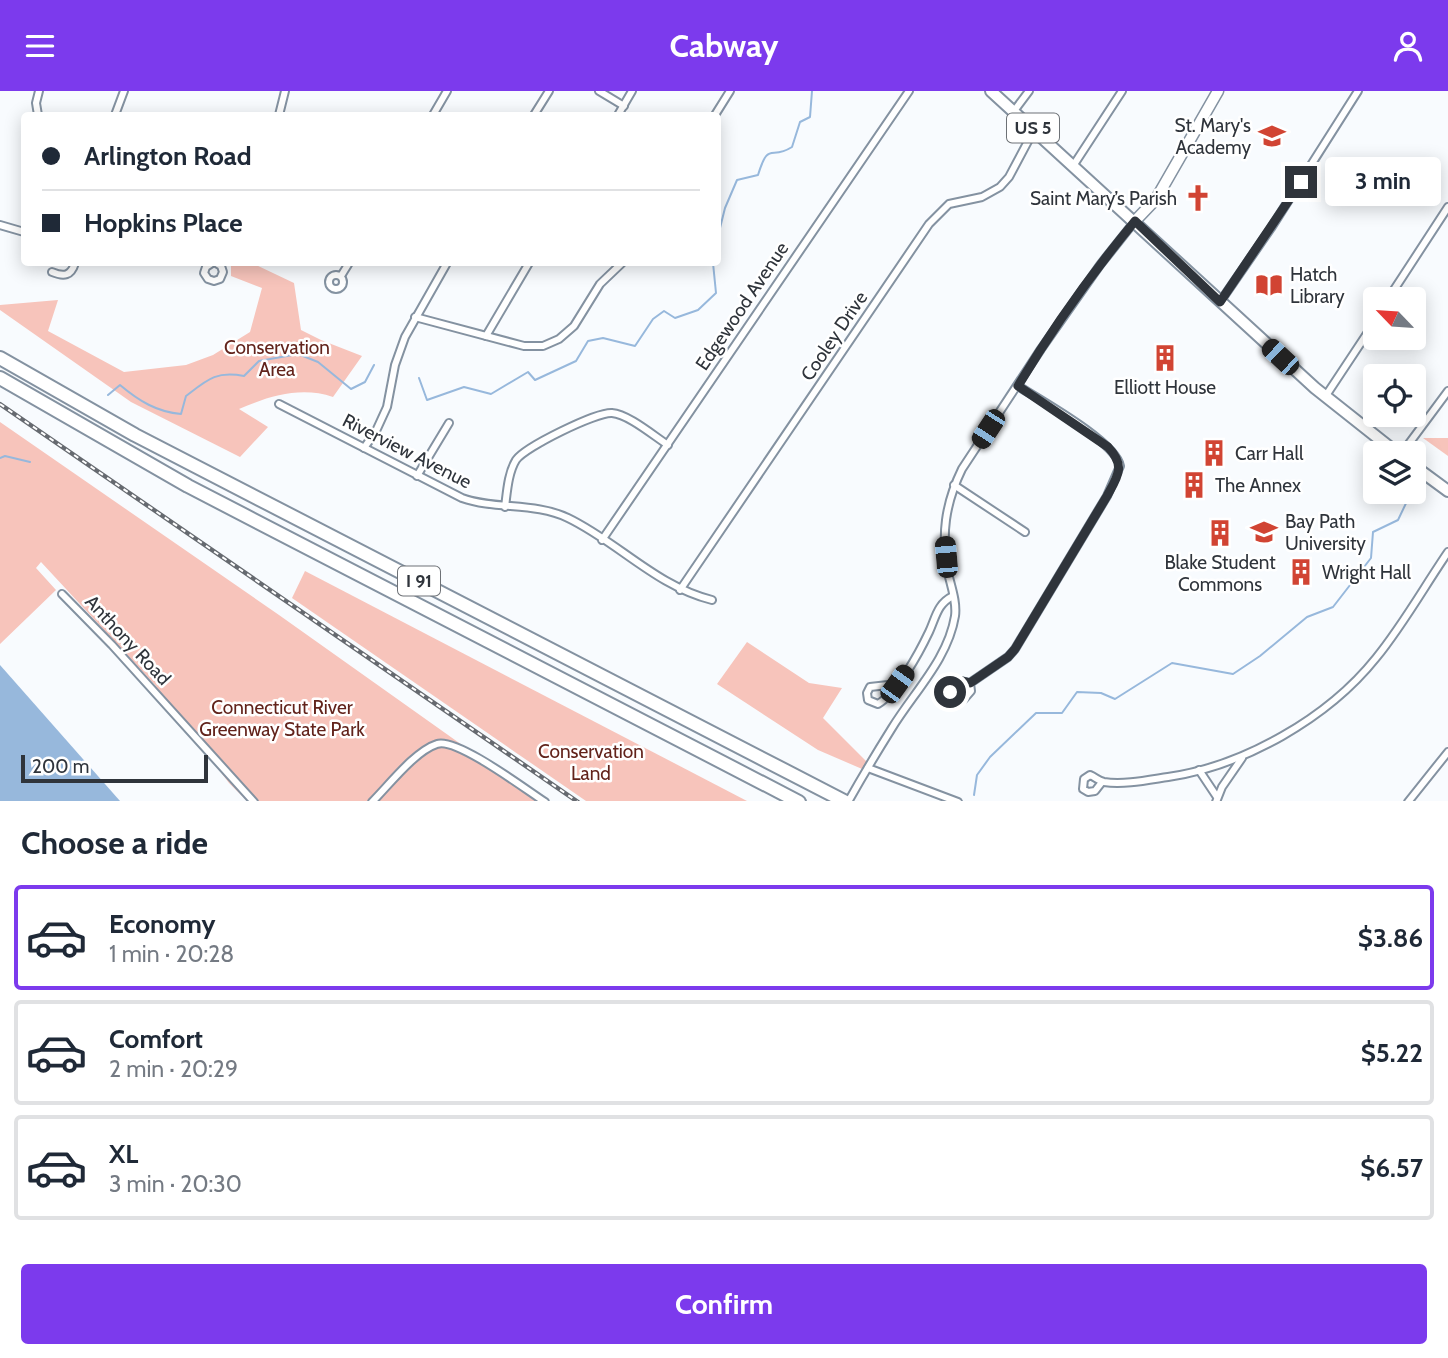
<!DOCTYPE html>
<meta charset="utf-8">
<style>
:root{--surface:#fff;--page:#f6f6f7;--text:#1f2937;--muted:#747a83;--line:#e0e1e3;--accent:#7c3aed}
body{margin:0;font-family:Cabin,sans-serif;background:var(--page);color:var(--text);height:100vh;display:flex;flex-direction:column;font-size:26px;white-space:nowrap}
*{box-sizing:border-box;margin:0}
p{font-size:23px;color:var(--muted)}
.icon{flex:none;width:38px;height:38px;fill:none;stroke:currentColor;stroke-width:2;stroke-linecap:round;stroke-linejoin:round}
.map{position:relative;height:710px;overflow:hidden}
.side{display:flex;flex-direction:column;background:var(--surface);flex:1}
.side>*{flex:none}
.banner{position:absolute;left:21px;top:21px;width:700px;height:154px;border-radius:7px;box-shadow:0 4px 18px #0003;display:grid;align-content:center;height:154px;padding:0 21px;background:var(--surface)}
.needle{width:46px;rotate:295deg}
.fabs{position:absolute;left:1363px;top:196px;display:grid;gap:14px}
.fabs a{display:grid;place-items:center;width:63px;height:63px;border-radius:7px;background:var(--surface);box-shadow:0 4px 18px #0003;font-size:35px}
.scale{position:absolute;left:21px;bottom:18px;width:187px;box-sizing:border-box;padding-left:7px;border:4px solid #2f343b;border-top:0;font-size:19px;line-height:24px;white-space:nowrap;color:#2f343b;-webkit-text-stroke:5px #fff;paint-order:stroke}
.end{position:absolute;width:32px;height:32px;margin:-16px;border:9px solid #2f343b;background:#fff;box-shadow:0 0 0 4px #fff}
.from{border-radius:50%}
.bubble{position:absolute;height:49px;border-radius:7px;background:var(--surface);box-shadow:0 4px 18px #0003;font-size:23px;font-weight:700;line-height:49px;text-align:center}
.car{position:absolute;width:21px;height:42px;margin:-21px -10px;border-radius:9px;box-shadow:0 0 5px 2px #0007;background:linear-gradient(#222 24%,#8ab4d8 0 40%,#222 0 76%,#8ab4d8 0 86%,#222 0)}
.banner b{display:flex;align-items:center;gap:24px;height:66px;font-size:26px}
.banner b+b{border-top:2px solid var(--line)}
.banner i{width:18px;height:18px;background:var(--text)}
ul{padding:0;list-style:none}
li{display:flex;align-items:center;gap:21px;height:105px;margin:0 14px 10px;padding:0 7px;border:4px solid var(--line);border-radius:7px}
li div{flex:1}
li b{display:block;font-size:26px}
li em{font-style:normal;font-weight:700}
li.on{border-color:var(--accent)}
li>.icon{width:63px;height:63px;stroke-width:1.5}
h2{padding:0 21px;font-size:32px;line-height:84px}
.action{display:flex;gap:14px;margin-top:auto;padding:14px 21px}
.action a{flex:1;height:80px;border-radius:7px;background:var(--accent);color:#fff;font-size:28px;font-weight:700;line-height:80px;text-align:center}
header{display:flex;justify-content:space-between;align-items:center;height:91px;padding:0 21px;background:var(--accent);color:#fff;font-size:32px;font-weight:700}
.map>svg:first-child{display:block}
.green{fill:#f7c4bb}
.water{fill:#97b8dc}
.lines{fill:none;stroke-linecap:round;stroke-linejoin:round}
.stream{stroke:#97b8dc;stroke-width:2}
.minor-casing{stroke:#8492a1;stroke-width:10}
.secondary-casing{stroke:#8492a1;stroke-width:13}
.primary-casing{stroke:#8492a1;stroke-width:14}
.motorway-casing{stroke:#8492a1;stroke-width:16}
.minor{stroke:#fff;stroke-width:6}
.secondary{stroke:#fff;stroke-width:10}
.primary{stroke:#fff;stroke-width:10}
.motorway{stroke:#fff;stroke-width:12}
.rail-casing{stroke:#666a70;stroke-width:4.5}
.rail{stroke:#fff;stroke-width:2;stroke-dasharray:5;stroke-linecap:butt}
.route{stroke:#2f343b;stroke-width:9}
.labels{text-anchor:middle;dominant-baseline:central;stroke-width:5;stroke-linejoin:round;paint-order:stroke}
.shield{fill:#fff;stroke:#6d7176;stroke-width:2}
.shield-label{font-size:18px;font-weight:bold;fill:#2f343b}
.poi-label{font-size:19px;fill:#2f343b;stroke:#fff;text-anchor:start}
.street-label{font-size:19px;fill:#2f343b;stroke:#fff}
.park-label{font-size:19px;fill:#62231b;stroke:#fff}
</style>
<header><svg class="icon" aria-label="menu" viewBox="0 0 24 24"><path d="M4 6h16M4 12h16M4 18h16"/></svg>Cabway<svg class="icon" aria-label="person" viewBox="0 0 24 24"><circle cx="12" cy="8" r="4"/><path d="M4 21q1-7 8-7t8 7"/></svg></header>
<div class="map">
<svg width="1448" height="711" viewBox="0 0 1448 711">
<rect width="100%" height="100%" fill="#f8fbfe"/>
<!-- green -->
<g class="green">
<path d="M231 172H252L294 192 301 239 321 249 362 265 333 306C301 295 269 305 239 318L268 336 240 366 131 311 0 219V214L58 209 48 240 124 281 186 274 213 264 250 241 262 197 231 185Z"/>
<path d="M0 331 279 524 541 710H247L229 692 155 594 41 471 36 477 56 499 0 553Z"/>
<path d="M1423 347H1448V365Z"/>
<path d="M305 480 747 710H586L292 507Z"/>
<path d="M747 551 809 592 842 597 823 627 883 687 818 659 717 593Z"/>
</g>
<!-- water -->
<path class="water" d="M0 574 120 710H0Z"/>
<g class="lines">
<!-- stream -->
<g class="stream">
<path d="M718 145 725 117 737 89 758 84C769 49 770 70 792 56L800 31 810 26 812 0"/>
<path d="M419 287 427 309 464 296 491 303 528 281 535 289 576 270 588 250 603 247 635 255 653 228 664 220 675 227 698 219 716 202 713 172"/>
<path d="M108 304 120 294C139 310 157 321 181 323L186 305C208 288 216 280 244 285L259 270 298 263 318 271 351 298 365 291 374 274"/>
<path d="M0 367 5 365 30 371"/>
<path d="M974 704 977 684 990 666 1036 622H1062L1077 601 1101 602 1115 608 1172 572 1233 583 1260 565 1307 526 1333 516 1371 467 1373 441 1398 429 1409 406"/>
</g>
<defs>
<g id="minor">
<path d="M599 0 624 15"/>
<path d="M1014 20 1029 0"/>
<path d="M38 24 36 12 39 0"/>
<path d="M115 24 124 0"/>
<path d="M279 24 285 0"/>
<path d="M433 24 447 0"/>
<path d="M534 24 549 0"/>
<path d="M618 24 632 0"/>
<path d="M715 24 730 0"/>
<path d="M1073 75 1122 0"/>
<path d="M0 134 24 141"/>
<path d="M212 172 206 176 204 182 208 188 214 190 220 188 223 181 221 175 216 172"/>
<path d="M52 181C64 186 71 185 75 172"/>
<circle cx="336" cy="191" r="7"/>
<path d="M341 185 349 172"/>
<path d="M1388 208 1448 116"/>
<path d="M1220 211 1271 137 1358 0"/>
<path d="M415 226 524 255H543L559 248 574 235 600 193 622 172"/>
<path d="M486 245 529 172"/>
<path d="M1325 306 1376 229"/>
<path d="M279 313 462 407C496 419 535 411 568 427 618 451 656 495 712 509"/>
<path d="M364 357 376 340 387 316 395 274 405 246 447 172"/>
<path d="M1402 362 1448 300"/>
<path d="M417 385 449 332"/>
<path d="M954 394 1025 441"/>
<path d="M505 416C507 401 508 382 516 369 525 356 596 321 612 322 628 323 654 345 668 354"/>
<path d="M602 449 909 0"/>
<path d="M680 499 929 133 949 113 982 106 1000 96 1009 86 1034 39"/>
<path d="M62 503 112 554 254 711"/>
<path d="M970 592 971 600 964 608H957L952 604 951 597 957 589 970 592 1008 566 1015 558 1107 405 1120 375C1116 351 1040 309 1018 295"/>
<path d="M897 593 870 596 867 602 868 609 878 613C898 601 919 562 929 541 936 526 937 513 953 505"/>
<path d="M868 677 958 711"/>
<path d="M1199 679 1217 706"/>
<path d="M1102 691 1095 700 1088 701 1083 698 1084 688 1090 684C1095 686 1099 690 1104 691 1124 694 1148 689 1168 686 1244 675 1328 627 1376 567 1403 534 1424 496 1448 461"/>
<path d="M372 711C389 694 415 660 437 653 456 646 525 698 545 711"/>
<path d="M848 711C862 686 877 661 892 637 914 601 948 568 955 525 957 511 951 495 948 482 941 444 945 413 962 378L1041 258 1100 174 1135 130"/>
<path d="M1216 711 1222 696 1242 667"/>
<path d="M1408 711 1448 661"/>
</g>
<path id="secondary" d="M1135 130 1156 108 1218 0"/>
<g id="primary">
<path d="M991 0 1315 297 1397 362"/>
<path d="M1414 375 1448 400"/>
</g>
<g id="motorway">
<path d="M0 267 135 344 846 711"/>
<path d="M0 287 188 395 799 711"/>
</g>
</defs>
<!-- minor casing -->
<use href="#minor" class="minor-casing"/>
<!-- secondary casing -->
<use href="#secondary" class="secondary-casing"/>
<!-- primary casing -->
<use href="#primary" class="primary-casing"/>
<!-- motorway casing -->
<use href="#motorway" class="motorway-casing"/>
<!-- minor -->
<use href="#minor" class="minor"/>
<!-- secondary -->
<use href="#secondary" class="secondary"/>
<!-- primary -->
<use href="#primary" class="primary"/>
<!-- motorway -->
<use href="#motorway" class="motorway"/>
<defs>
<path id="rail" d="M0 313 578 711"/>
</defs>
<!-- rail casing -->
<use href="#rail" class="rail-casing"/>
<!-- rail -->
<use href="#rail" class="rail"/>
</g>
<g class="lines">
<!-- route -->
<path class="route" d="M950 601 957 589 970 592 1008 566 1015 558 1107 405C1118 385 1126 375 1108 356L1018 295C1052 238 1092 182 1135 130L1220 211 1301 91"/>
</g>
<!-- icons -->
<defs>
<symbol id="school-bare" viewBox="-9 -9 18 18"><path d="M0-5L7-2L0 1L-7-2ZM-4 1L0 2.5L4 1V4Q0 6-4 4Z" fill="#d14433" stroke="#fff" stroke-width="2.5" paint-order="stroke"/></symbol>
<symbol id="church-bare" viewBox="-9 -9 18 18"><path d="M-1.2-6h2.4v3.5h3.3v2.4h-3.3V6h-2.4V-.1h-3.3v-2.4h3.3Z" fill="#d14433" stroke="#fff" stroke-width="2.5" paint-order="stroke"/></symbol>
<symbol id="library-bare" viewBox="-9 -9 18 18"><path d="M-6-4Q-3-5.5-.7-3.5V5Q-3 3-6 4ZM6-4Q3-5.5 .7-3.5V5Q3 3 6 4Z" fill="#d14433" stroke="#fff" stroke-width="2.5" paint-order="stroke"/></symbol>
<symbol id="building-bare" viewBox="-9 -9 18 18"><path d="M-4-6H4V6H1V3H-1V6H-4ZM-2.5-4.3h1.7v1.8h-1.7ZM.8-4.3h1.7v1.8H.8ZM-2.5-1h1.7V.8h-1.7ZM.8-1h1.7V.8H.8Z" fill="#d14433" stroke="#fff" stroke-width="2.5" paint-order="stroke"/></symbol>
<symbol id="university-bare" viewBox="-9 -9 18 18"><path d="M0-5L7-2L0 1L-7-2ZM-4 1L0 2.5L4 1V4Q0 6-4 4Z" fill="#d14433" stroke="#fff" stroke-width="2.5" paint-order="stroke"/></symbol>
</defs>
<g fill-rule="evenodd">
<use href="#school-bare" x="1253" y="26" width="38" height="38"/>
<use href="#church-bare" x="1179" y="88" width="38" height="38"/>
<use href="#library-bare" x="1250" y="175" width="38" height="38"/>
<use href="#building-bare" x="1146" y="248" width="38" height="38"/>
<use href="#building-bare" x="1195" y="343" width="38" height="38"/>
<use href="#building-bare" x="1175" y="375" width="38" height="38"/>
<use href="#university-bare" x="1245" y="422" width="38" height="38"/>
<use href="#building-bare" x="1201" y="423" width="38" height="38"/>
<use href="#building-bare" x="1282" y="462" width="38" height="38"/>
</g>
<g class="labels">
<!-- shield labels -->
<g class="shield">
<rect x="1007" y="22.5" width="52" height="29" rx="5"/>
<rect x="398" y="475.5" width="42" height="29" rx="5"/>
</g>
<g class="shield-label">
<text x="1033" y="37">US 5</text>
<text x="419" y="490">I 91</text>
</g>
<!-- poi labels -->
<g class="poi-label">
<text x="1251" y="34" text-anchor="end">St. Mary's<tspan x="1251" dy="22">Academy</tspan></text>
<text x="1177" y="107" text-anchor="end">Saint Mary’s Parish</text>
<text x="1290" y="183">Hatch<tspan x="1290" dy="22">Library</tspan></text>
<text x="1165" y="296" text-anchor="middle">Elliott House</text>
<text x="1235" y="362">Carr Hall</text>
<text x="1215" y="394">The Annex</text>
<text x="1285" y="430">Bay Path<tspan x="1285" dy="22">University</tspan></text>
<text x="1220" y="471" text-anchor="middle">Blake Student<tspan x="1220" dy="22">Commons</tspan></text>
<text x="1322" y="481">Wright Hall</text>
</g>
<!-- street labels -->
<g class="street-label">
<text transform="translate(742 215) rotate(-56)">Edgewood Avenue</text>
<text transform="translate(834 245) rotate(-56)">Cooley Drive</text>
<text transform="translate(407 360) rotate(27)">Riverview Avenue</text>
<text transform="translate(128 549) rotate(47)">Anthony Road</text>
</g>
<!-- park labels -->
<g class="park-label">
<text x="277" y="256">Conservation<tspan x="277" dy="22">Area</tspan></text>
<text x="282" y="616">Connecticut River<tspan x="282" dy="22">Greenway State Park</tspan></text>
<text x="591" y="660">Conservation<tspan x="591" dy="22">Land</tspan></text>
</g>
</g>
</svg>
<div class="fabs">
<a><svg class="needle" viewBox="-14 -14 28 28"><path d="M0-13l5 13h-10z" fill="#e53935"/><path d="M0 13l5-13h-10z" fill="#747a83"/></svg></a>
<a><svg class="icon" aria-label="locate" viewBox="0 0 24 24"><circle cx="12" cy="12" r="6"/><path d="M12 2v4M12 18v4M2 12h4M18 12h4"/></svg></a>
<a><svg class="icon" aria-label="layers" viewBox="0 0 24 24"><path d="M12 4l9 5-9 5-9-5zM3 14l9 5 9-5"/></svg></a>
</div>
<div class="scale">200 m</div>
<i class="end from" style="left:950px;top:601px"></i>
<i class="end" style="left:1301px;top:91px"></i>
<div class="bubble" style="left:1325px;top:66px;width:116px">3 min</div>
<i class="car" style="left:1280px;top:266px;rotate:313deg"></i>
<i class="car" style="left:988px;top:338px;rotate:213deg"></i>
<i class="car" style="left:946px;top:466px;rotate:355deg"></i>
<i class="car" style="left:897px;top:593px;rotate:36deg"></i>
<div class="banner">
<b><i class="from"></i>Arlington Road</b>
<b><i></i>Hopkins Place</b>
</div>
</div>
<section class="side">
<h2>Choose a ride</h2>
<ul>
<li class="on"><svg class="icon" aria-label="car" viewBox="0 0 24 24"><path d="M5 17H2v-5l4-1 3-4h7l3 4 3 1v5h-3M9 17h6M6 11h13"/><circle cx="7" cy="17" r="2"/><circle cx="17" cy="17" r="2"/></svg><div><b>Economy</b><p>1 min · 20:28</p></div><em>$3.86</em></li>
<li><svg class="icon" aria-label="car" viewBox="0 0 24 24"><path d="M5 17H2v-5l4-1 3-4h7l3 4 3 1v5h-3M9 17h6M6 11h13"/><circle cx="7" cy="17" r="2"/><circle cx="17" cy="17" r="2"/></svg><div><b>Comfort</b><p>2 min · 20:29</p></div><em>$5.22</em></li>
<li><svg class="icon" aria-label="car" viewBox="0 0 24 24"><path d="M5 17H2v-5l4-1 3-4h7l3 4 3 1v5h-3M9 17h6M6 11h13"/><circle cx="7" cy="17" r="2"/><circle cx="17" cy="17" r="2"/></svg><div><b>XL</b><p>3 min · 20:30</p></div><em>$6.57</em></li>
</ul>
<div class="action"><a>Confirm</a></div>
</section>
